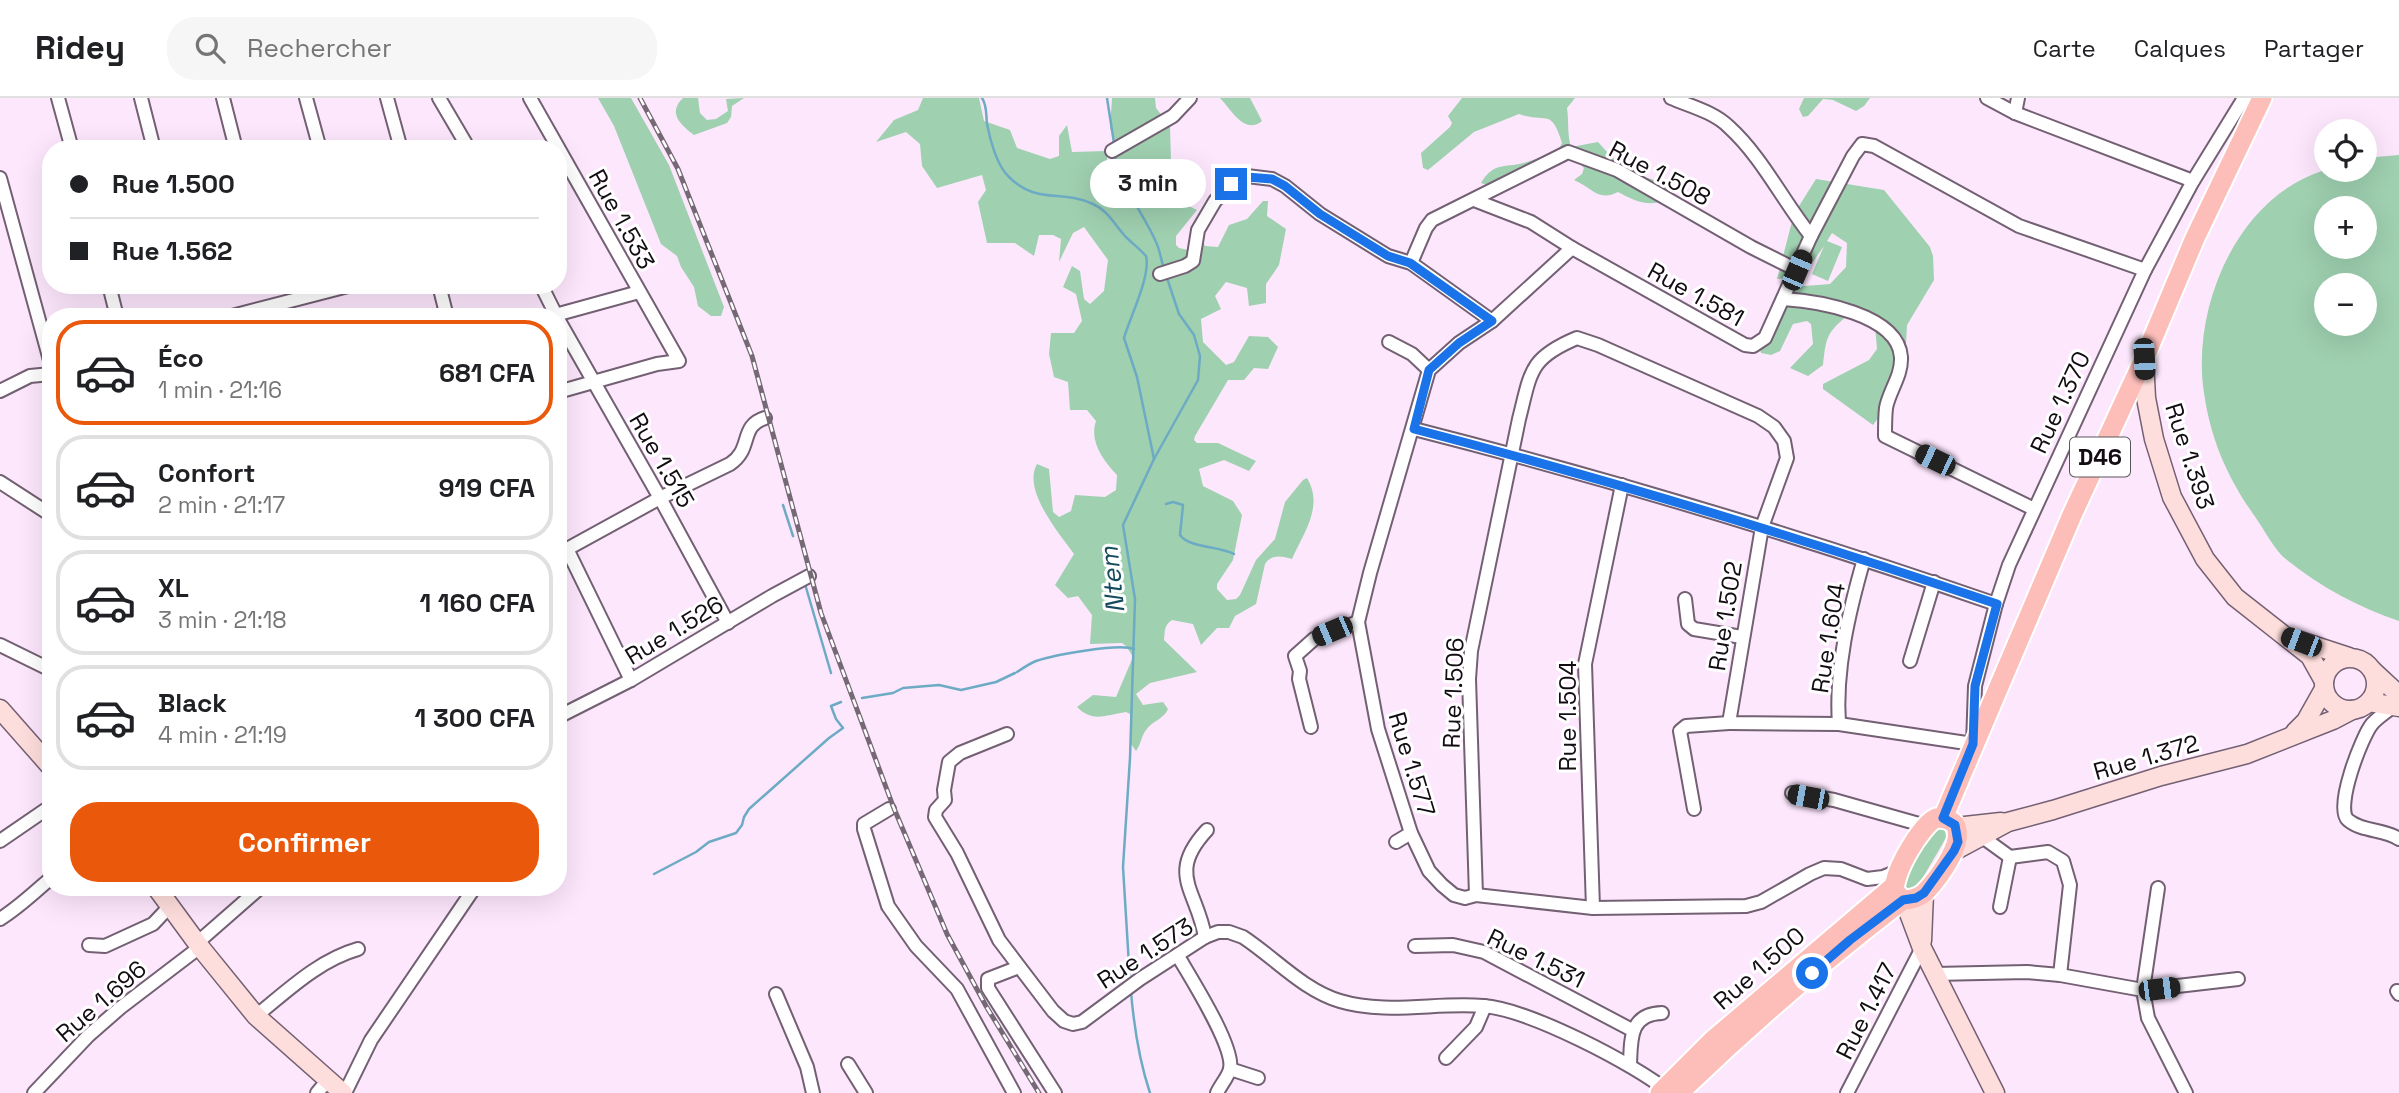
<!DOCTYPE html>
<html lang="fr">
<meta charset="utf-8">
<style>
:root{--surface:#fff;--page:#f6f6f6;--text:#202124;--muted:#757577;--line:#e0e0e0;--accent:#ea580c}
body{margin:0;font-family:"Space Grotesk",sans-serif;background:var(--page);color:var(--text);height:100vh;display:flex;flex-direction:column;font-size:26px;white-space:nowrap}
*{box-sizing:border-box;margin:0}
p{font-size:23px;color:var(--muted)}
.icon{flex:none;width:38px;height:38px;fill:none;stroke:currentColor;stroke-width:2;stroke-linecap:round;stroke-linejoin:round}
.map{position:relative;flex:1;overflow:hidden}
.side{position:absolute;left:42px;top:210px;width:525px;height:588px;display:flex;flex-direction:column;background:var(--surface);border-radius:28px;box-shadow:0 7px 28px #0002}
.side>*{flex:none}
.banner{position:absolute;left:42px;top:42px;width:525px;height:154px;border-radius:28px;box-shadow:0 7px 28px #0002;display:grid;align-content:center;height:154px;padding:0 28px;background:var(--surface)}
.fabs{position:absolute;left:2314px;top:21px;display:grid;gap:14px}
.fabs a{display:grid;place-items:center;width:63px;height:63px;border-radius:50%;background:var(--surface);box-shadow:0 7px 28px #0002;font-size:35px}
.end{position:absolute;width:32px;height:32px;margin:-16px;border:9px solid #1a73e8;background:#fff;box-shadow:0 0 0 4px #fff}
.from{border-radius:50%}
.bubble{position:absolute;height:49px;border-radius:24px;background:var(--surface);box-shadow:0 7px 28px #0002;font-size:23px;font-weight:700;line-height:49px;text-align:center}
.car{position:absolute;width:21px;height:42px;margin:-21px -10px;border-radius:9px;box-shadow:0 0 5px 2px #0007;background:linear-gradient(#222 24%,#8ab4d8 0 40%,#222 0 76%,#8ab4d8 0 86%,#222 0)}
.banner b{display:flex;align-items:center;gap:24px;height:66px;font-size:26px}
.banner b+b{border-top:2px solid var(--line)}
.banner i{width:18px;height:18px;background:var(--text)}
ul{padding:12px 0 0;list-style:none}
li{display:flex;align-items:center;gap:21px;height:105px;margin:0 14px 10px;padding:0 14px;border:4px solid var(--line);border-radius:28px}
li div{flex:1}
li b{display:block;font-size:26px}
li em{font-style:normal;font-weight:700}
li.on{border-color:var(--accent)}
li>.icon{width:63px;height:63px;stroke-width:1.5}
.cta{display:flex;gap:14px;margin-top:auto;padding:14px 28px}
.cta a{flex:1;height:80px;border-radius:28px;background:var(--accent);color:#fff;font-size:28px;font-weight:700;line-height:80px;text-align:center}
header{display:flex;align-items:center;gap:42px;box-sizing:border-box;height:98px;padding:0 35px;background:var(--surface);border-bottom:2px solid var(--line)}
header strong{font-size:33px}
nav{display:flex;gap:38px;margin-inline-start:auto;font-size:24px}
.search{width:490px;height:63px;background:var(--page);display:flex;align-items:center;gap:18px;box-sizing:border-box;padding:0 24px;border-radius:28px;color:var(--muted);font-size:26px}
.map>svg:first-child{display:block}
.green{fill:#9fd0b0;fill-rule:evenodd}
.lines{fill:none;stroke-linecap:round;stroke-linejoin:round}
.stream{stroke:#6dabc4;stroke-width:2.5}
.street-casing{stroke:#736073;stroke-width:16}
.secondary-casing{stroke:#736073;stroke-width:21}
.primary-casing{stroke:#fff;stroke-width:23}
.street{stroke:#fff;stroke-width:12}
.secondary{stroke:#fededc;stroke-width:18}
.primary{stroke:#fdbdb9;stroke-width:19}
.rail-casing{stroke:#766976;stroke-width:5}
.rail{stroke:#fff;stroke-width:2.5;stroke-dasharray:8;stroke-linecap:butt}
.route{stroke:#1a73e8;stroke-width:9}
.labels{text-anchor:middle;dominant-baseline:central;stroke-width:6;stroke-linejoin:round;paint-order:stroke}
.shield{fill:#fff;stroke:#5a555a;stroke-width:2}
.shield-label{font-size:23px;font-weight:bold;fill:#130c13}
.street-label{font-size:24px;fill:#130c13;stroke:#fff}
.water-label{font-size:26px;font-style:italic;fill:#164b5d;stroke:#fff}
</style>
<header>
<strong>Ridey</strong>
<div class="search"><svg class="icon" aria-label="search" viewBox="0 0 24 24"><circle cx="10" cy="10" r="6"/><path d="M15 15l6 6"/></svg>Rechercher</div>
<nav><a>Carte</a><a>Calques</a><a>Partager</a></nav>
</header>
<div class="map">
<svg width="2399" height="995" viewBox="0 0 2399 995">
<rect width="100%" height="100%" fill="#fde7fd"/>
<!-- green -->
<g class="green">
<path d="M598 0H631L669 67 724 209 721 218H711L698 208 694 189 681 169 677 158 661 146 614 28Z"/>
<path d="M683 0H698L700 15 707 22 716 21 728 13 726 1 744 0 732 8 731 19 727 25 694 37C681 27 667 15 683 0Z"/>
<path d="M923 0H979L984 23 1010 32 1017 50 1050 61 1059 58V38L1067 27 1072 54 1107 53V63L1092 83 1104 88 1113 85 1118 78 1111 57 1115 42 1110 30 1112 0H1155L1156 10 1170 28 1172 100 1197 112 1176 138V147L1179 150 1188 152 1198 132 1205 148 1218 149 1229 127 1247 121 1263 103H1268L1267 118 1286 131 1279 167 1266 186V205L1249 208 1247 190 1226 184 1215 198 1221 211 1201 221 1203 244 1226 267 1234 264 1249 238 1268 239 1278 249 1268 271 1254 270 1244 282H1228L1195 338 1194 342 1197 345H1218L1256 363 1249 373 1224 362 1199 371 1203 388 1233 403 1242 417 1233 462 1217 486V491L1227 502 1236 501 1240 497 1256 462 1275 441 1285 404 1303 382 1307 380C1324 408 1304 434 1292 461 1281 458 1272 456 1265 466L1256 506 1235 518 1229 530H1217L1201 547 1193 526 1172 522C1164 527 1165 533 1164 542L1197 574 1150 585 1136 596 1143 607 1163 604 1168 611C1164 621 1152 623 1146 632 1141 638 1141 647 1136 653L1131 646 1130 616 1126 614C1105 617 1093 625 1077 609L1093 597 1116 599 1133 559 1126 548 1122 545 1090 546 1092 517 1078 498 1068 500 1055 487 1074 456C1059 435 1022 392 1037 366L1049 371 1053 414 1059 419 1071 413 1075 397 1105 399 1116 392 1117 377C1103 362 1089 343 1096 323L1087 312H1070L1068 284 1054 279 1049 256 1051 235H1074L1082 223 1076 196 1063 189 1072 168 1080 173 1084 201 1090 206 1104 193 1108 162 1084 129 1073 135 1059 164 1061 141 1053 137H1039L1034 158 1015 145H987L978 104 986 92 982 77 937 90 922 68 920 46 906 34 876 44 894 22 918 12Z"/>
<path d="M1220 0H1250L1262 23C1245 37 1232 13 1220 0Z"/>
<path d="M1462 0H1575L1567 10C1569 23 1567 36 1571 49L1598 44C1619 68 1636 79 1667 85L1665 102C1648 110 1633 102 1618 94 1598 104 1593 90 1574 82L1582 76 1584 70 1570 56 1502 92 1481 85C1494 64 1503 70 1524 65 1537 61 1549 56 1560 49L1562 45C1551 9 1547 26 1519 16L1474 34 1428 72 1423 70 1421 55 1450 29 1452 25 1448 18Z"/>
<path d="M1804 0H1870L1864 8 1856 13 1833 2 1823 1 1808 18 1803 19 1799 11Z"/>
<path d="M2399 57V523C2360 510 2320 489 2287 462 2275 453 2265 433 2256 420 2228 381 2211 343 2204 295 2191 211 2236 101 2322 73 2334 69 2351 72 2364 72V60ZM2326 110H2364V149H2326ZM2326 187H2364V226H2326Z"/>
<path d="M1816 81 1884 92 1930 149 1933 158 1934 182 1907 227 1904 282 1894 299 1873 327 1823 291V286L1869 262 1877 251 1875 228 1847 218C1826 235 1826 241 1823 267L1808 278 1790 270 1813 246 1811 226 1807 223 1793 226 1780 253 1771 257 1761 255 1760 251 1792 189 1830 186 1846 169 1847 145 1832 135 1827 143 1842 149 1828 183 1812 176 1824 148 1803 178 1777 181 1794 116Z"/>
<path d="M1939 730 1945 733 1946 739 1943 745 1918 788C1912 791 1909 792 1904 788V781L1933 732Z"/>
</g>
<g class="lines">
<!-- stream -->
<g class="stream">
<path d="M982 0C987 7 986 17 987 26 990 42 997 68 1009 79 1037 107 1061 91 1093 106 1109 113 1115 128 1127 140 1133 146 1140 151 1146 158 1151 178 1130 219 1124 240L1137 279 1154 361"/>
<path d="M1107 0 1114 45"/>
<path d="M1114 55C1120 88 1143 114 1156 144 1160 152 1161 162 1164 171"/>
<path d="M1166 406 1173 404 1183 407 1180 437C1189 450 1219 448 1234 456"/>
<path d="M783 407 793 438"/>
<path d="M805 486 831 575"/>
<path d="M1017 574C1023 570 1029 566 1036 563 1054 557 1119 545 1134 551"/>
<path d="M862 600 893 595 903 590 939 587 961 592 996 584 1015 575"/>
<path d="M654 776 696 754 709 744 736 735 742 727 744 719 749 711 829 640 843 630 836 621 831 608 841 604"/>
<path d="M1130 884 1123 769 1130 660 1135 501 1123 427 1154 361 1198 282 1200 258 1194 237 1179 216 1166 177"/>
<path d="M1131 894C1134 929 1139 962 1150 995"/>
</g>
<defs>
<g id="street">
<path d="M58 0 72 51"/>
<path d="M141 0 154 51"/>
<path d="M223 0 236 51"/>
<path d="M306 0 320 51"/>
<path d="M387 0 401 51"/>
<path d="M439 0 469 51"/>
<path d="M530 0 679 263 657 266 558 294"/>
<path d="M1671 0C1690 8 1714 14 1729 29 1762 59 1783 103 1811 138"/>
<path d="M1987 0 2015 15 2193 83"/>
<path d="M2015 15 2018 0"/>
<path d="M1112 53 1173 18 1190 0"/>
<path d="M0 80 51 266"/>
<path d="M1474 102 1531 124 1572 150 1745 247 1753 248 1765 240 1811 138 1853 58 1862 46 1874 48 2019 128 2145 172"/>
<path d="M1572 150 1492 223 1459 245 1429 272 1370 475 1358 524 1378 631 1411 735 1429 773 1442 787 1454 797 1465 800 1476 797 1593 810 1746 808 1761 804 1810 776 1824 770 1841 771 1867 781 1883 779 1898 773"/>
<path d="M1411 165 1426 130 1432 122 1568 54 1617 72 1751 149 1797 172"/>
<path d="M1160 176 1185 168 1193 163 1198 132 1215 103 1231 86 1247 78 1272 81 1285 88 1320 116 1388 158 1411 165 1492 223"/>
<path d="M109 187 117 219"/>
<path d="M439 187 447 219"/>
<path d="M541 187 557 219"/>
<path d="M1783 201C1817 203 1898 216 1901 259 1902 278 1889 293 1886 310 1885 319 1885 329 1885 338L2034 411"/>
<path d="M228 219 352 187"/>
<path d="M548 219 639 194"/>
<path d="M558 221 660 400 728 525"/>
<path d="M1389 244 1412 256 1429 272"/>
<path d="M0 293 30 278 51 276"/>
<path d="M1414 331C1610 381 1805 440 1996 506"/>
<path d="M0 384 51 417"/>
<path d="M567 451 631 582"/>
<path d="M558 456 660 400 730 366C753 351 739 328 765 320"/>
<path d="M1685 501 1688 526 1694 531 1742 539"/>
<path d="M0 547 51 572"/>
<path d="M1910 563 1934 484"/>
<path d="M2393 608C2387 614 2378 619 2372 626 2362 638 2334 710 2348 722 2362 734 2385 731 2399 741"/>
<path d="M558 619 631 582 772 498 809 478"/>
<path d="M1839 626C1835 572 1849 513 1864 461"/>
<path d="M1311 629 1299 581 1300 573 1295 558 1314 541 1358 524"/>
<path d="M1007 636 960 655 949 664 944 692 945 702 936 712 935 719 957 755 999 842 1053 913 1064 923 1073 926 1082 924 1140 881 1205 839 1218 834H1229L1243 839C1275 860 1303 892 1340 903 1386 917 1437 904 1483 908 1528 911 1635 966 1670 995"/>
<path d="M1792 695 1834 702 1926 728"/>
<path d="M889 711 864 726V731L888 808 916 848 957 891 1014 995"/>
<path d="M1694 711 1680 633 1686 628 1729 625"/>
<path d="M1981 738 2010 759 2048 754 2063 763 2070 787 2060 877 2143 892 2148 920 2186 995"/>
<path d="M0 743 51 708"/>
<path d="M1396 744 1411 735"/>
<path d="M2158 790 2143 892 2238 881"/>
<path d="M1476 797 1469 581 1471 553 1519 321C1531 274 1529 260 1577 240L1598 247 1758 318 1774 329 1784 343 1787 360 1762 429 1729 625 1839 626 1973 646 1975 588 1996 506 2009 467 2145 172 2193 83 2244 0"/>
<path d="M2000 809 2010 759"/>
<path d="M1593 810 1585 566 1622 387"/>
<path d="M0 821C17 811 36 793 51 780"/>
<path d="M1205 839C1197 792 1166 776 1207 732"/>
<path d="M197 845 261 789"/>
<path d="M89 847 105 848 153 826 170 808"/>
<path d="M1415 848 1453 847 1484 854 1632 932"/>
<path d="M1178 858C1190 879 1235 949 1230 971 1228 979 1220 988 1217 995"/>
<path d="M1019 869 988 881V890L1055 995"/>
<path d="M1935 876 2027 874 2060 877"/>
<path d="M2397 893 2399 896"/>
<path d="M776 896 807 969 813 995"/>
<path d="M256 918C287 893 319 862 358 851"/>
<path d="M1446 960 1476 929 1485 908"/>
<path d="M848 966 866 995"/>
<path d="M1630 967C1631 942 1629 916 1662 915"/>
<path d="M1230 971 1258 980"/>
<path d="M34 995 88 938 120 910 200 849"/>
<path d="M317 995 328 982"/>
<path d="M345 995 371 942 475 789"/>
<path d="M1847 995 1922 850"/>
</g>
<g id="secondary">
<path d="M2144 261 2146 300 2154 341 2172 399 2205 461 2235 499 2310 558 2324 583"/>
<path d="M2297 542 2349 559"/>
<circle cx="2350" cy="586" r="26"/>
<path d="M2372 572 2399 597"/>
<path d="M2369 604 2399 609"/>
<path d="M0 611 51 669"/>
<path d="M2295 634 2306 623 2324 591"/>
<path d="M1956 729 2001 724"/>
<path d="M1954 753 2008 724 2053 712 2161 678 2247 656 2333 622 2352 612"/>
<path d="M156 789 200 849 256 918 343 995"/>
<path d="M1904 802 1922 850 1995 995"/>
<path d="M1922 843 1924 795"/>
</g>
<g id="primary">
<path d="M1936 720C1984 720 1939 781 1924 795 1918 800 1911 802 1903 802L1895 794C1891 777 1921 727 1936 720Z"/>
<path d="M1943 720 2072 417 2144 261 2195 140 2262 0"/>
<path d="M1660 995 1713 942 1894 788"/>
<path d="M1679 995C1750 926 1825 862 1903 802"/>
</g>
</defs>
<!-- street casing -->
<use href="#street" class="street-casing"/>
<!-- secondary casing -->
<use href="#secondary" class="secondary-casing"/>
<!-- primary casing -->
<use href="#primary" class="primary-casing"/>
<!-- street -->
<use href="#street" class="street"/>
<!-- secondary -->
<use href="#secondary" class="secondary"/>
<!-- primary -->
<use href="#primary" class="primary"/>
<defs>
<path id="rail" d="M640 0 678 71 752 258 821 515 893 708 947 836 986 908 1039 995"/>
</defs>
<!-- rail casing -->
<use href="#rail" class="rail-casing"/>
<!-- rail -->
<use href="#rail" class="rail"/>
</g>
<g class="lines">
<!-- route -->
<path class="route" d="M1231 86 1247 79 1272 81 1285 88 1320 116 1388 158 1410 165 1492 223 1459 245 1429 272 1414 331C1610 382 1804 441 1997 506L1975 588 1973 646 1943 720 1955 727 1958 744 1954 753 1924 795 1916 800 1903 802 1850 842 1812 875"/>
</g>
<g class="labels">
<!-- shield labels -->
<rect class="shield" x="2070" y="339.5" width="60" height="39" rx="5"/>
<g class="shield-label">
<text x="2100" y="359">D46</text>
</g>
<!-- street labels -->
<g class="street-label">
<text transform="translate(1660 75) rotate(28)">Rue 1.508</text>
<text transform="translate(622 121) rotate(61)">Rue 1.533</text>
<text transform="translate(1696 196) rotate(29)">Rue 1.581</text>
<text transform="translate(2060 304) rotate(-65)">Rue 1.370</text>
<text transform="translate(2190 358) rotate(72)">Rue 1.393</text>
<text transform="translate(662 362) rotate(60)">Rue 1.515</text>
<text transform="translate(1725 518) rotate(-81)">Rue 1.502</text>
<text transform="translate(674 532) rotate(-31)">Rue 1.526</text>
<text transform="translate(1828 540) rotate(-81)">Rue 1.604</text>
<text transform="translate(1453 595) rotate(-88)">Rue 1.506</text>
<text transform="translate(1567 618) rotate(-90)">Rue 1.504</text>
<text transform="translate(2146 659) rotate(-16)">Rue 1.372</text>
<text transform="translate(1412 666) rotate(73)">Rue 1.577</text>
<text transform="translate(1145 855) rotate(-33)">Rue 1.573</text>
<text transform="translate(1536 860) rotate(26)">Rue 1.531</text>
<text transform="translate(1759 870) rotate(-41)">Rue 1.500</text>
<text transform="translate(101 903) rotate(-41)">Rue 1.696</text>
<text transform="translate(1866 913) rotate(-63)">Rue 1.417</text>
</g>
<!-- water labels -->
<g class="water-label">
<text transform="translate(1112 482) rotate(-96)">Ntem</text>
</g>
</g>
</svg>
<div class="fabs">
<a><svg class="icon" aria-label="locate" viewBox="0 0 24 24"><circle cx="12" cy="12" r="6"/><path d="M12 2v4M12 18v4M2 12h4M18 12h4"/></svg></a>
<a>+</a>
<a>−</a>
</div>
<i class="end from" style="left:1812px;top:875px"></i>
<i class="end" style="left:1231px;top:86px"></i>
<div class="bubble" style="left:1090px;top:61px;width:116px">3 min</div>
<i class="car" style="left:1797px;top:172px;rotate:23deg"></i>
<i class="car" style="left:2144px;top:261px;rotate:177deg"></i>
<i class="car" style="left:1935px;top:362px;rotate:296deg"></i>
<i class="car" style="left:1332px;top:533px;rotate:247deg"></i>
<i class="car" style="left:2301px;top:544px;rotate:291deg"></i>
<i class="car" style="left:1808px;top:699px;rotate:281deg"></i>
<i class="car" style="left:2159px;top:891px;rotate:83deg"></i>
<div class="banner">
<b><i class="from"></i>Rue 1.500</b>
<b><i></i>Rue 1.562</b>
</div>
<section class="side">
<ul>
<li class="on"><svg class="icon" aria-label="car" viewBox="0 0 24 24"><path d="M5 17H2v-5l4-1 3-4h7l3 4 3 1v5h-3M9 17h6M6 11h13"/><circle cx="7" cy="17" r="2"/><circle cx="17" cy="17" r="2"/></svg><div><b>Éco</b><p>1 min · 21:16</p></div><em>681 CFA</em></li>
<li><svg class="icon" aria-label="car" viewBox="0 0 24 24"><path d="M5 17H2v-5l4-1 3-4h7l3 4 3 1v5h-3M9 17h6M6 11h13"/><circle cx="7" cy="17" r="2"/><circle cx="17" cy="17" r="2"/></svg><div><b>Confort</b><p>2 min · 21:17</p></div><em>919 CFA</em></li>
<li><svg class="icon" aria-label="car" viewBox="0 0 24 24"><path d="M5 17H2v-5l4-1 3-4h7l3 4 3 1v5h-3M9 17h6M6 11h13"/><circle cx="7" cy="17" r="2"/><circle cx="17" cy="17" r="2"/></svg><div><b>XL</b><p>3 min · 21:18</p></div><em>1 160 CFA</em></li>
<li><svg class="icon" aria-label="car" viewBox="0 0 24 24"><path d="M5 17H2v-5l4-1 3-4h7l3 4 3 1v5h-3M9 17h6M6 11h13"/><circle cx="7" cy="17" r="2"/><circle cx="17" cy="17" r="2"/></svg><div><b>Black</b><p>4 min · 21:19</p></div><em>1 300 CFA</em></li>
</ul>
<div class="cta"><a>Confirmer</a></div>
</section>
</div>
